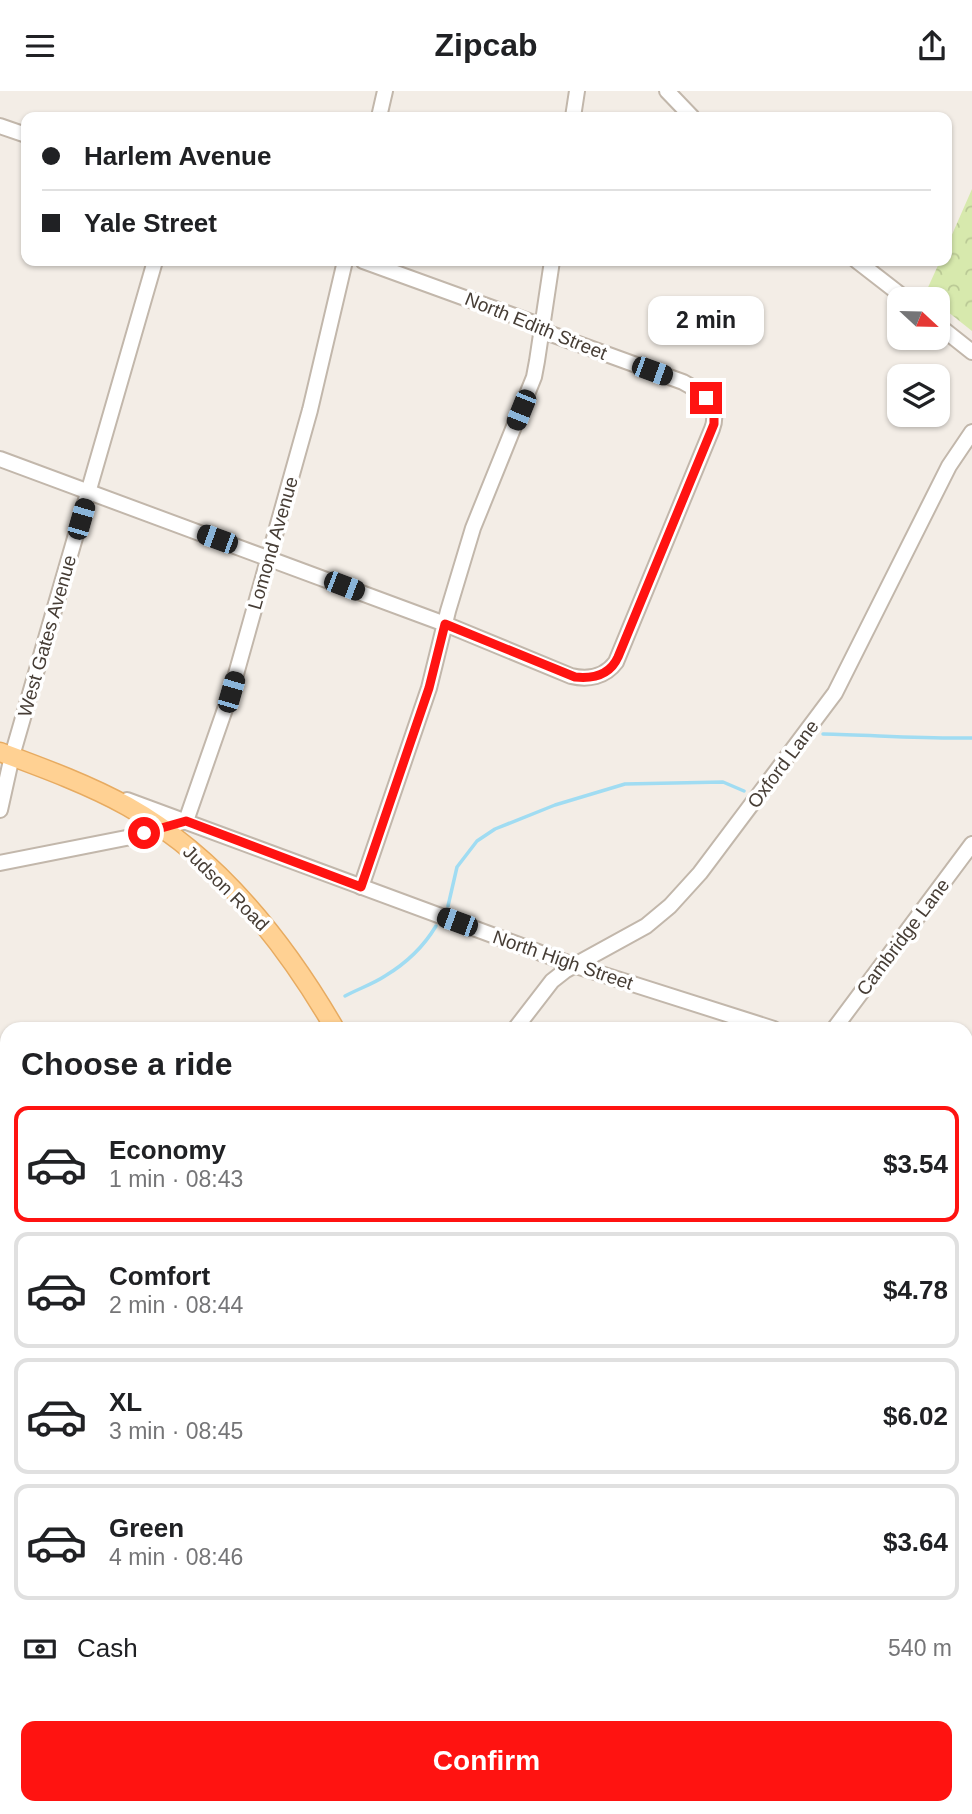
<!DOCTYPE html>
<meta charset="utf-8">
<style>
:root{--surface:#fff;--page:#f2f2f2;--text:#202124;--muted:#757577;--line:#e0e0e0;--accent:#ff1311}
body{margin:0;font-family:Arial,sans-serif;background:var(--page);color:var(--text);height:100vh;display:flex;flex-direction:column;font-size:26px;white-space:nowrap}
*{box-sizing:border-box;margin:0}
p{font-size:23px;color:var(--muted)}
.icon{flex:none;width:38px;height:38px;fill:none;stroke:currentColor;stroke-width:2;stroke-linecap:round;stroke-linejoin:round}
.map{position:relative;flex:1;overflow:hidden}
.side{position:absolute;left:0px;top:931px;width:973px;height:793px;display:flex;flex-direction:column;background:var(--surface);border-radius:21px 21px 0 0;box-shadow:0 2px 5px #0004}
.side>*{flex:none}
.top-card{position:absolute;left:21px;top:21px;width:931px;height:154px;border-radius:14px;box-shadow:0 2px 5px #0004;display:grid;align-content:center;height:154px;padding:0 21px;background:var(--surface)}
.needle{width:46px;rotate:112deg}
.fabs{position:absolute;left:887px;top:196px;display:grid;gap:14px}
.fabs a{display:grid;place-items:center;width:63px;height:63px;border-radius:14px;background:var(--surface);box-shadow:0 2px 5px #0004;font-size:35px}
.end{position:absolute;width:32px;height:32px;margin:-16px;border:9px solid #ff1311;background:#fff;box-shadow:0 0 0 4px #fff}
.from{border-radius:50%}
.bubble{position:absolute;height:49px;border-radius:14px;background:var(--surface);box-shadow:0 2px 5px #0004;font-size:23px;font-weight:600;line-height:49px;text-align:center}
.car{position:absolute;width:21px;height:42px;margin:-21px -10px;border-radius:9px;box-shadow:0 0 5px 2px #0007;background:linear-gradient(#222 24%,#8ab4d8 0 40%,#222 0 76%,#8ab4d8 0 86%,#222 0)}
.top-card b{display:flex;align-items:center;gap:24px;height:66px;font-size:26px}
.top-card b+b{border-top:2px solid var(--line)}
.top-card i{width:18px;height:18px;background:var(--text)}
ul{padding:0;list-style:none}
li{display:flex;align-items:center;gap:21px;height:116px;margin:0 14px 10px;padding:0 7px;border:4px solid var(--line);border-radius:14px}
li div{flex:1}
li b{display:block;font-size:26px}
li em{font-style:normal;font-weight:600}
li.current{border-color:var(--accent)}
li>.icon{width:63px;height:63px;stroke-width:1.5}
h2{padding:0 21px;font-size:32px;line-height:84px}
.pay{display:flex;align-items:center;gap:18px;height:77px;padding:0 21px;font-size:26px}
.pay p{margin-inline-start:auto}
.action{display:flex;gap:14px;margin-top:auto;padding:14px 21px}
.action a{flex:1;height:80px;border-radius:14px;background:var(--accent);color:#fff;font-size:28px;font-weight:600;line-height:80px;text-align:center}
header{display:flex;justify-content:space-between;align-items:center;height:91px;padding:0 21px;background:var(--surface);font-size:32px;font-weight:600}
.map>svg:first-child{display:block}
.forest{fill:url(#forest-crowns)}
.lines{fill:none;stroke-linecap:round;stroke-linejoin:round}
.stream{stroke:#a0dcf2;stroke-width:3.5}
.minor-casing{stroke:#c2b7ab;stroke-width:18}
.major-casing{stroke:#e7ab61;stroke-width:21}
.minor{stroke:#fff;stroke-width:14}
.major{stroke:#ffd193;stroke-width:18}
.route{stroke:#ff1311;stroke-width:9}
.labels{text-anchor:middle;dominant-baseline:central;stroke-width:7;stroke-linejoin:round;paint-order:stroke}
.street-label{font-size:19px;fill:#463d35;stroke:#fff}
</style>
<header><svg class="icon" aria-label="menu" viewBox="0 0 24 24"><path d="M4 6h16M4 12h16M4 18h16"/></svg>Zipcab<svg class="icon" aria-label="share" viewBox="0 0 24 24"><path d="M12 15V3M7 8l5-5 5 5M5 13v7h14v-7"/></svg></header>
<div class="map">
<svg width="972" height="1723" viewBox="0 0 972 1723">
<defs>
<pattern id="forest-crowns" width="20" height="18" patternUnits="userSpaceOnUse" patternTransform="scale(1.75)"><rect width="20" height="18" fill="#d7e9ad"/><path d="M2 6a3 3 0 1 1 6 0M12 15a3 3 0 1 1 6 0" fill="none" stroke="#bac995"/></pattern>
</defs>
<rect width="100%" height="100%" fill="#f3ede6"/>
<!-- forest -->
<path class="forest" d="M972 98V240L938 213V208H932L925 203 940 170H947V155Z"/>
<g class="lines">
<!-- stream -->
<g class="stream">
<path d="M823 643C873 644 922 648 972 647"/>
<path d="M448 815 457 776 477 750 495 738 555 714 625 693 723 691 744 700"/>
<path d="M345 905C358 898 373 893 385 885 405 873 424 855 436 835"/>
<path d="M0 974 7 976"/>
<path d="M513 1723 515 1717"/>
</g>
<defs>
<g id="minor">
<path d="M667 0 692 26"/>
<path d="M379 26 385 0"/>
<path d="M573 26 577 0"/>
<path d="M0 35 26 44"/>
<path d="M857 170 906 208"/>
<path d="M938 234 972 261"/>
<path d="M0 368 445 533 571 585C588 589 605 586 616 571L712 338C721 315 702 301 683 291L551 243 531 231 363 170"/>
<path d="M127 709 576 875 774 938"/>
<path d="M0 719 12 665 155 170"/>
<path d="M0 772 126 747 186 730 231 601 310 319 345 170"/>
<path d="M361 796 429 597 448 520 473 437 534 286 537 270 552 170"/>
<path d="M515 938 552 890 566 879 646 835 670 815 700 782 835 602 949 375 972 341"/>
<path d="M834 938 972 753"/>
<path d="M966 998 972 1000"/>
<path d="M0 1076H7"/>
<path d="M0 1527 7 1520"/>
<path d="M966 1624 972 1614"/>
<path d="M867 1717 892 1723"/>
<path d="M705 1723 706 1717"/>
<path d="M911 1723 915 1717"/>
</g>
<g id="major">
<path d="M0 661C43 677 87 693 127 715 217 765 284 850 335 938"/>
<path d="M966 1448 972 1450"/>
</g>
</defs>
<!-- minor casing -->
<use href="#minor" class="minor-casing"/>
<!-- major casing -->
<use href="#major" class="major-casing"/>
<!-- minor -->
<use href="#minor" class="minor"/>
<!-- major -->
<use href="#major" class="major"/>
</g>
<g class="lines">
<!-- route -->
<path class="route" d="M144 742 186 730 361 796 429 597 445 533 575 586C594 588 610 584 618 566L714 333V320L706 307"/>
</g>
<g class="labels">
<!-- street labels -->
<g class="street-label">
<text transform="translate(536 235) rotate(22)">North Edith Street</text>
<text transform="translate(273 452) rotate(-74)">Lomond Avenue</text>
<text transform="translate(47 545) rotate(-74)">West Gates Avenue</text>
<text transform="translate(783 673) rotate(-53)">Oxford Lane</text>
<text transform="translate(226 797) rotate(45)">Judson Road</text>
<text transform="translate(903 846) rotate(-53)">Cambridge Lane</text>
<text transform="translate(563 869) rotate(19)">North High Street</text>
</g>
</g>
</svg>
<div class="fabs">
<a><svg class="needle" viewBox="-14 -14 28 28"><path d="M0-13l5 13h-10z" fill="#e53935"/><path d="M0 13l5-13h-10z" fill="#757577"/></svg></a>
<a><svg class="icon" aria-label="layers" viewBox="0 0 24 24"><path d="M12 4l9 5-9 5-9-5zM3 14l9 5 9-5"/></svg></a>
</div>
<i class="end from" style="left:144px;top:742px"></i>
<i class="end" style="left:706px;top:307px"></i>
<div class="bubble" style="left:648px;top:205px;width:116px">2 min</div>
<i class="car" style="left:652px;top:280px;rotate:110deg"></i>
<i class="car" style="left:521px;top:319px;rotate:202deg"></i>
<i class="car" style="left:81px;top:428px;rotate:16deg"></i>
<i class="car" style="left:217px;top:448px;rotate:290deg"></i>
<i class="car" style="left:344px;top:495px;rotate:111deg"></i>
<i class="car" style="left:231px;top:601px;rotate:16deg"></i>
<i class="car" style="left:457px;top:831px;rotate:290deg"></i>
<div class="top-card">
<b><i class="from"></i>Harlem Avenue</b>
<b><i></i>Yale Street</b>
</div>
<section class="side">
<h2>Choose a ride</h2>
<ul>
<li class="current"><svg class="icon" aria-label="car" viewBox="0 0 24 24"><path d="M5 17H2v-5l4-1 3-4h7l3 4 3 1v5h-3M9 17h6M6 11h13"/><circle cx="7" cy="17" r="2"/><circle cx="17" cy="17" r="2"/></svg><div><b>Economy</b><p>1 min · 08:43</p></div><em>$3.54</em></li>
<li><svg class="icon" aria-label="car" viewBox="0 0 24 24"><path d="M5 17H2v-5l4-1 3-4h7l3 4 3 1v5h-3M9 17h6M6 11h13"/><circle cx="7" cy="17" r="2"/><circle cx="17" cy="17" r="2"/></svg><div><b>Comfort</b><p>2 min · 08:44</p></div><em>$4.78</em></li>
<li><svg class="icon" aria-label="car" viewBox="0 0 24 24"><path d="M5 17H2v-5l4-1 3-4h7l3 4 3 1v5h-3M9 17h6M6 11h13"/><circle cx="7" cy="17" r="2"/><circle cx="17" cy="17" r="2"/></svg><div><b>XL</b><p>3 min · 08:45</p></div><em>$6.02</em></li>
<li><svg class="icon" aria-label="car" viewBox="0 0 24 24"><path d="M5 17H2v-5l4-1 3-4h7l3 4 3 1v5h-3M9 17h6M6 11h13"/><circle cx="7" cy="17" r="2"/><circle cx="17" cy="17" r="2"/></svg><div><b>Green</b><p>4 min · 08:46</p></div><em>$3.64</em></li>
</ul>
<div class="pay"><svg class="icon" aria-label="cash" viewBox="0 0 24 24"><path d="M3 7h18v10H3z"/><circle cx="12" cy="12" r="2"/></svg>Cash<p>540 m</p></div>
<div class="action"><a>Confirm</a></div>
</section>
</div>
